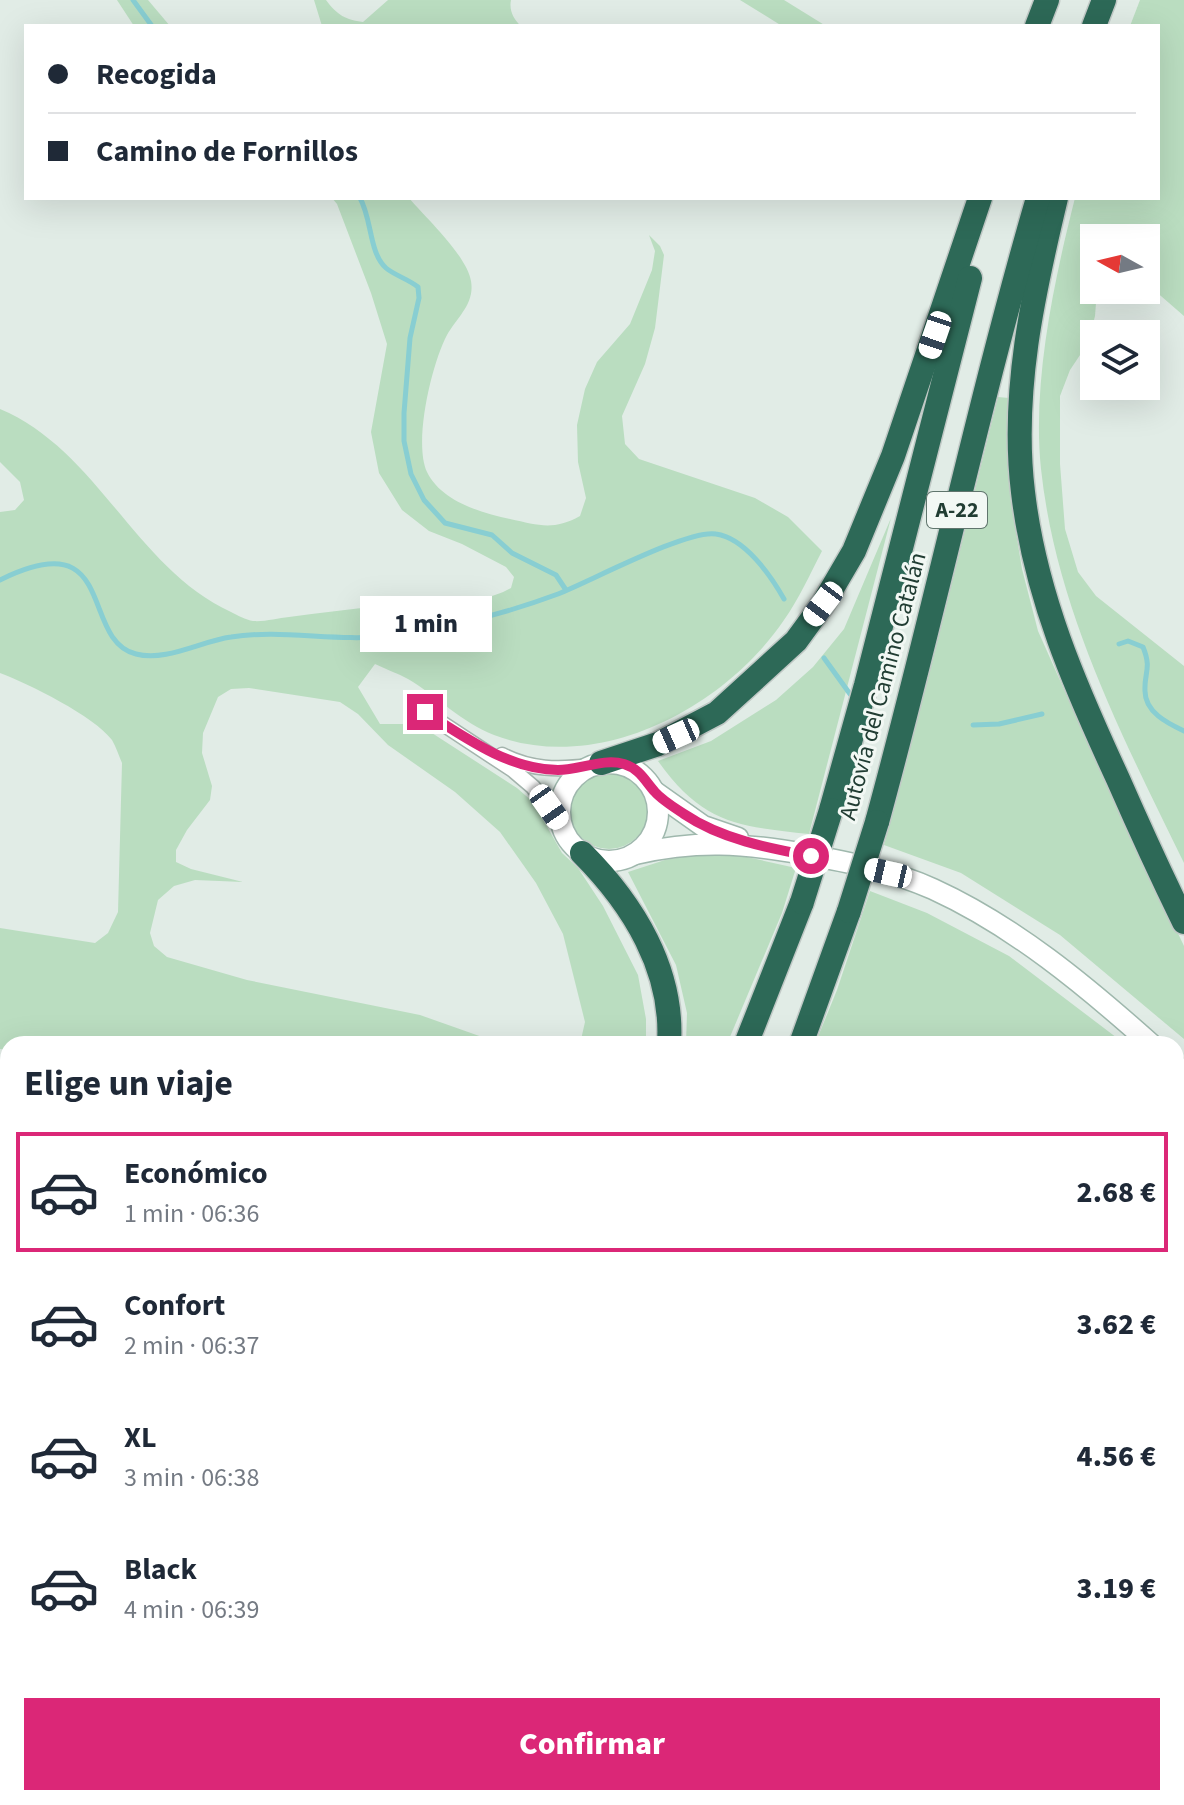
<!DOCTYPE html>
<html lang="es">
<meta charset="utf-8">
<style>
:root{--surface:#fff;--page:#f2f2f3;--text:#1f2937;--muted:#747a83;--line:#e0e1e3;--accent:#db2777}
body{margin:0;font-family:"Source Sans 3",sans-serif;background:var(--page);color:var(--text);height:100vh;display:flex;flex-direction:column;font-size:30px;white-space:nowrap}
*{box-sizing:border-box;margin:0}
p{font-size:26px;color:var(--muted)}
.icon{flex:none;width:44px;height:44px;fill:none;stroke:currentColor;stroke-width:2;stroke-linecap:round;stroke-linejoin:round}
.map{position:relative;flex:1;overflow:hidden}
.side{position:absolute;left:0px;top:1036px;width:1184px;height:770px;display:flex;flex-direction:column;background:var(--surface);border-radius:24px 24px 0 0;box-shadow:0 8px 32px #0002}
.side>*{flex:none}
.guide{position:absolute;left:24px;top:24px;width:1136px;height:176px;border-radius:0px;box-shadow:0 8px 32px #0002;display:grid;align-content:center;height:176px;padding:0 24px;background:var(--surface)}
.needle{width:52px;rotate:278deg}
.controls{position:absolute;left:1080px;top:224px;display:grid;gap:16px}
.controls a{display:grid;place-items:center;width:80px;height:80px;border-radius:0px;background:var(--surface);box-shadow:0 8px 32px #0002;font-size:40px}
.end{position:absolute;width:36px;height:36px;margin:-18px;border:10px solid #db2777;background:#fff;box-shadow:0 0 0 4px #fff}
.from{border-radius:50%}
.bubble{position:absolute;height:56px;border-radius:0px;background:var(--surface);box-shadow:0 8px 32px #0002;font-size:26px;font-weight:800;line-height:56px;text-align:center}
.car{position:absolute;width:24px;height:48px;margin:-24px -12px;border-radius:10px;box-shadow:0 0 6px 2px #0007;background:linear-gradient(#fff 24%,#345 0 40%,#fff 0 76%,#345 0 86%,#fff 0)}
.guide b{display:flex;align-items:center;gap:28px;height:76px;font-size:30px}
.guide b+b{border-top:2px solid var(--line)}
.guide i{width:20px;height:20px;background:var(--text)}
ul{padding:0;list-style:none}
li{display:flex;align-items:center;gap:24px;height:120px;margin:0 16px 12px;padding:0 8px;border:4px solid transparent;border-radius:0px}
li div{flex:1}
li b{display:block;font-size:30px}
li em{font-style:normal;font-weight:800}
li.current{border-color:var(--accent)}
li>.icon{width:72px;height:72px;stroke-width:1.5}
h2{padding:0 24px;font-size:36px;line-height:96px}
.cta{display:flex;gap:16px;margin-top:auto;padding:16px 24px}
.cta a{flex:1;height:92px;border-radius:0px;background:var(--accent);color:#fff;font-size:32px;font-weight:800;line-height:92px;text-align:center}
.map>svg:first-child{display:block}
.grass{fill:#baddc0}
.lines{fill:none;stroke-linecap:round;stroke-linejoin:round}
.stream{stroke:#88ced2;stroke-width:5}
.minor-casing{stroke:#a4b4ad;stroke-width:17}
.secondary-casing{stroke:#9fb8ad;stroke-width:23}
.motorway-casing{stroke:#c1c9c6;stroke-width:27}
.minor{stroke:#fff;stroke-width:14}
.secondary{stroke:#fff;stroke-width:20}
.motorway{stroke:#2d6957;stroke-width:24}
.motorway-bridge-casing{stroke:#c1c9c6;stroke-width:27;stroke-linecap:butt}
.motorway-bridge{stroke:#2d6957;stroke-width:24}
.route{stroke:#db2777;stroke-width:10}
.labels{text-anchor:middle;dominant-baseline:central;stroke-width:6;stroke-linejoin:round;paint-order:stroke}
.shield{fill:#f2f8f4;stroke:#60756d;stroke-width:2}
.shield-label{font-size:22px;font-weight:bold;fill:#213d33}
.street-label{font-size:24px;fill:#213d33;stroke:#f2f8f4}
</style>
<div class="map">
<svg width="1184" height="1805" viewBox="0 0 1184 1805">
<rect width="100%" height="100%" fill="#e1ece6"/>
<!-- grass -->
<g class="grass">
<path d="M117 0H148L170 26H134Z"/>
<path d="M314 0H326C337 15 346 20 363 22L388 0H511C509 10 513 19 521 26H322Z"/>
<path d="M740 0H784L826 26H782Z"/>
<path d="M1140 0H1184V316L1146 283V238H1094V290H1097L1095 316 1088 343 1070 370 1060 396V464L1065 529 1078 572 1096 596 1184 666V863C1123 738 1056 609 1041 469 1032 383 1054 281 1075 198H1158V26H1130Z"/>
<path d="M332 198H409C426 218 467 256 471 281 475 304 457 317 447 335 432 363 413 442 427 472 441 501 481 513 510 519 538 525 553 531 580 516L586 498 578 462 577 425 585 389 597 362 630 324 652 270 655 251 649 235 660 246 664 255 655 328 645 364 622 416 625 444 639 459 755 498 788 517 822 551C810 574 799 599 784 620 725 707 599 775 494 735 462 723 437 696 408 679 397 673 385 669 375 664L358 687 380 724H418L517 788 533 802 562 853 578 868 603 906 638 975 646 1019V1044H580L585 1022 563 934 536 883 500 832 455 792 388 745 358 714 340 702 249 688 231 689 218 697 203 733 202 753 212 786 210 800 187 830 176 850V862L191 869 243 882 195 880 174 886 158 900 150 933 154 946 167 957 247 980 420 1015 502 1044H8V1050L0 1049V928L95 943 108 933 118 912 122 763C119 756 116 747 112 740 94 716 29 684 0 673V512L15 510 24 500 20 482 0 462V409C98 450 135 568 231 612 237 615 246 620 253 621 264 622 278 618 289 617 319 613 350 609 380 606 423 600 472 610 511 588L514 577 506 567 462 544 429 531 402 510 379 473 371 432 387 344 371 293 337 204Z"/>
<path d="M998 397 1009 398 1010 496 1022 569 1038 631 1095 759 1184 946V1039L1060 935 961 873 884 845 933 659Z"/>
<path d="M891 518 809 834C737 826 703 824 658 761L711 741 776 700 813 667 844 629Z"/>
<circle cx="609" cy="810" r="39"/>
<path d="M695 855H738L796 868 782 913 727 1044H686L687 1013 676 965 628 872 665 860Z"/>
<path d="M870 891 927 913 1009 956 1125 1044H815L837 990Z"/>
<path d="M1176 1081 1184 1087V1126L1176 1125Z"/>
<path d="M0 1490 8 1493V1530L0 1527Z"/>
<path d="M1176 1771 1184 1775V1805H775L793 1798H1176Z"/>
<path d="M459 1798H507L517 1805H471Z"/>
<path d="M609 1798H701L726 1805H606Z"/>
</g>
<g class="lines">
<!-- stream -->
<g class="stream">
<path d="M133 0 152 26"/>
<path d="M360 198C372 219 369 253 386 268 394 275 408 279 418 287L419 298 410 338 404 413V441L411 474 424 500 445 523 492 535 512 553 556 575 566 590"/>
<path d="M0 580C119 521 79 640 136 654 166 662 201 641 231 637 282 629 336 642 388 636 446 629 504 614 558 594 591 581 688 529 716 534 745 538 771 576 784 599"/>
<path d="M1119 644 1128 641 1143 647C1152 669 1144 672 1145 691 1145 712 1167 723 1184 731"/>
<path d="M824 658 850 694"/>
<path d="M973 725 999 724 1042 714"/>
</g>
<defs>
<g id="minor">
<path d="M425 712 513 770 533 787 562 825"/>
<path d="M502 755C531 770 558 770 590 766"/>
</g>
<g id="secondary">
<circle cx="609" cy="812" r="49"/>
<path d="M655 792 703 826 738 838"/>
<path d="M635 854C697 840 742 843 804 854 848 862 893 871 933 889 1014 926 1085 985 1151 1044"/>
<path d="M1176 1066 1184 1074"/>
</g>
<g id="motorway">
<path d="M1037 26 1047 0"/>
<path d="M1094 26 1104 0"/>
<path d="M1056 198C1033 294 1011 393 1023 492 1035 595 1075 686 1118 779 1139 827 1161 875 1184 922"/>
<path d="M601 763 658 744 717 713 796 641 823 604 854 551 893 456 980 198"/>
<path d="M831 810 866 685 970 278"/>
<path d="M877 822C934 615 978 404 1038 198"/>
<path d="M582 853C633 904 674 970 669 1044"/>
<path d="M746 1044 802 902"/>
<path d="M801 1044 849 911"/>
<path d="M1176 1145 1184 1146"/>
<path d="M151 1805 160 1798"/>
<path d="M229 1805 238 1798"/>
</g>
</defs>
<!-- minor casing -->
<use href="#minor" class="minor-casing"/>
<!-- secondary casing -->
<use href="#secondary" class="secondary-casing"/>
<!-- motorway casing -->
<use href="#motorway" class="motorway-casing"/>
<!-- minor -->
<use href="#minor" class="minor"/>
<!-- secondary -->
<use href="#secondary" class="secondary"/>
<!-- motorway -->
<use href="#motorway" class="motorway"/>
<defs>
<g id="motorway-bridge">
<path d="M802 902 831 810"/>
<path d="M849 911 877 822"/>
</g>
</defs>
<!-- motorway-bridge casing -->
<use href="#motorway-bridge" class="motorway-bridge-casing"/>
<!-- motorway-bridge -->
<use href="#motorway-bridge" class="motorway-bridge"/>
</g>
<g class="lines">
<!-- route -->
<path class="route" d="M425 712C464 737 510 770 558 770 580 770 603 758 624 764 640 769 645 781 655 792 662 800 675 808 684 814 721 839 768 848 811 856"/>
</g>
<g class="labels">
<!-- shield labels -->
<rect class="shield" x="927" y="492" width="60" height="36" rx="6"/>
<g class="shield-label">
<text x="957" y="510">A-22</text>
</g>
<!-- street labels -->
<g class="street-label">
<text transform="translate(883 686) rotate(-75)">Autovía del Camino Catalán</text>
</g>
</g>
</svg>
<div class="controls">
<a><svg class="needle" viewBox="-14 -14 28 28"><path d="M0-13l5 13h-10z" fill="#e53935"/><path d="M0 13l5-13h-10z" fill="#747a83"/></svg></a>
<a><svg class="icon" aria-label="layers" viewBox="0 0 24 24"><path d="M12 4l9 5-9 5-9-5zM3 14l9 5 9-5"/></svg></a>
</div>
<i class="end from" style="left:811px;top:856px"></i>
<i class="end" style="left:425px;top:712px"></i>
<div class="bubble" style="left:360px;top:596px;width:132px">1 min</div>
<i class="car" style="left:935px;top:335px;rotate:199deg"></i>
<i class="car" style="left:823px;top:604px;rotate:217deg"></i>
<i class="car" style="left:676px;top:736px;rotate:246deg"></i>
<i class="car" style="left:549px;top:807px;rotate:145deg"></i>
<i class="car" style="left:888px;top:873px;rotate:283deg"></i>
<div class="guide">
<b><i class="from"></i>Recogida</b>
<b><i></i>Camino de Fornillos</b>
</div>
<section class="side">
<h2>Elige un viaje</h2>
<ul>
<li class="current"><svg class="icon" aria-label="car" viewBox="0 0 24 24"><path d="M5 17H2v-5l4-1 3-4h7l3 4 3 1v5h-3M9 17h6M6 11h13"/><circle cx="7" cy="17" r="2"/><circle cx="17" cy="17" r="2"/></svg><div><b>Económico</b><p>1 min · 06:36</p></div><em>2.68 €</em></li>
<li><svg class="icon" aria-label="car" viewBox="0 0 24 24"><path d="M5 17H2v-5l4-1 3-4h7l3 4 3 1v5h-3M9 17h6M6 11h13"/><circle cx="7" cy="17" r="2"/><circle cx="17" cy="17" r="2"/></svg><div><b>Confort</b><p>2 min · 06:37</p></div><em>3.62 €</em></li>
<li><svg class="icon" aria-label="car" viewBox="0 0 24 24"><path d="M5 17H2v-5l4-1 3-4h7l3 4 3 1v5h-3M9 17h6M6 11h13"/><circle cx="7" cy="17" r="2"/><circle cx="17" cy="17" r="2"/></svg><div><b>XL</b><p>3 min · 06:38</p></div><em>4.56 €</em></li>
<li><svg class="icon" aria-label="car" viewBox="0 0 24 24"><path d="M5 17H2v-5l4-1 3-4h7l3 4 3 1v5h-3M9 17h6M6 11h13"/><circle cx="7" cy="17" r="2"/><circle cx="17" cy="17" r="2"/></svg><div><b>Black</b><p>4 min · 06:39</p></div><em>3.19 €</em></li>
</ul>
<div class="cta"><a>Confirmar</a></div>
</section>
</div>
